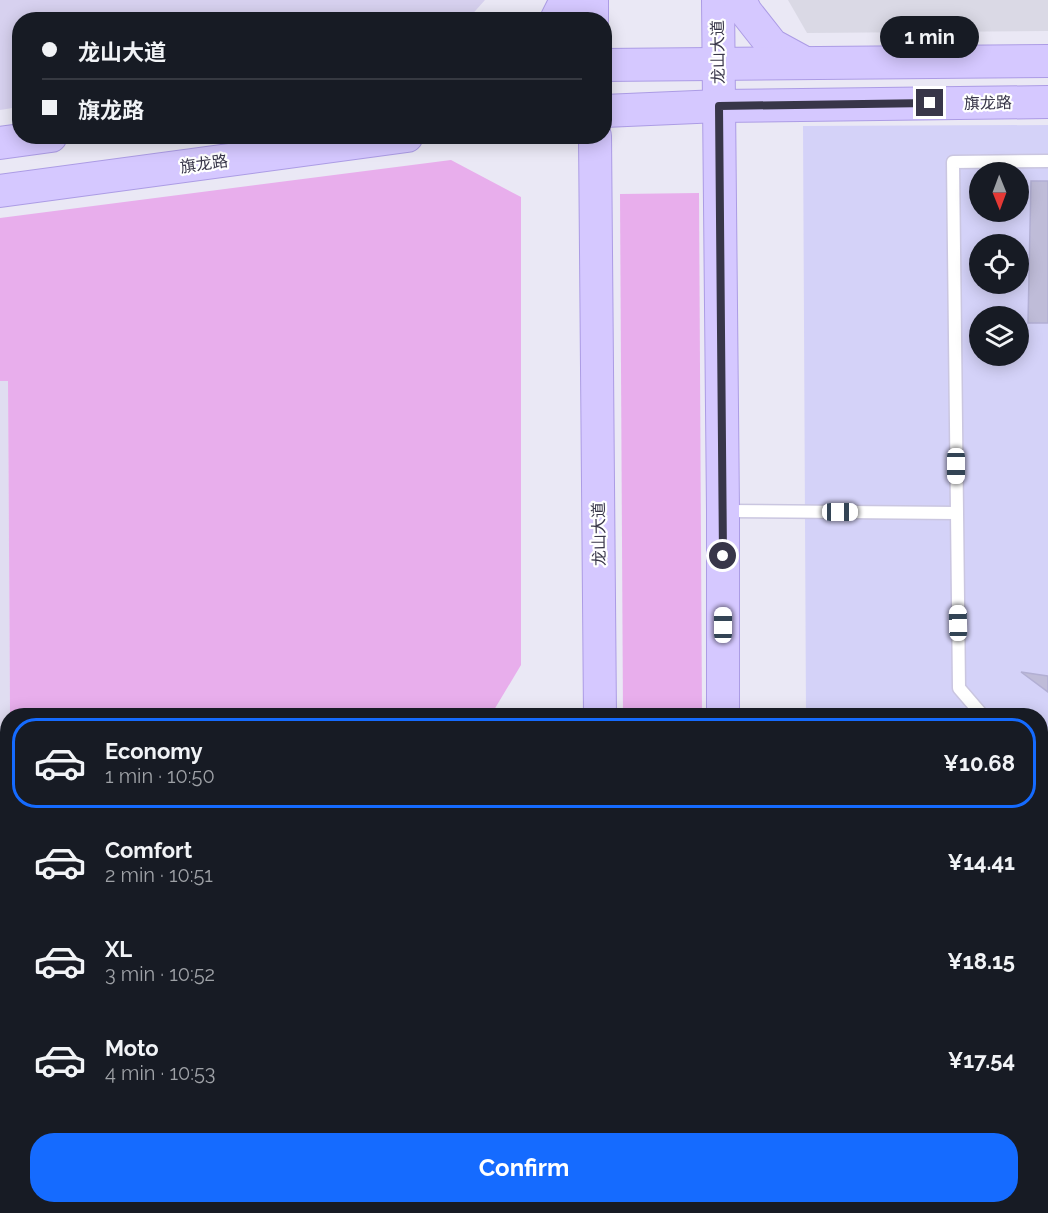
<!DOCTYPE html>
<meta charset="utf-8">
<style>
:root{--surface:#171b24;--page:#20242c;--text:#f1f3f6;--muted:#9ea1a6;--line:#363941;--accent:#156bff}
body{margin:0;font-family:Raleway,"Noto Sans SC",sans-serif;background:var(--page);color:var(--text);height:100vh;display:flex;flex-direction:column;font-size:22px;white-space:nowrap}
*{box-sizing:border-box;margin:0}
p{font-size:20px;color:var(--muted)}
.icon{flex:none;width:33px;height:33px;fill:none;stroke:currentColor;stroke-width:2;stroke-linecap:round;stroke-linejoin:round}
.map{position:relative;flex:1;overflow:hidden}
.panel{position:absolute;left:0px;top:708px;width:1048px;height:506px;display:flex;flex-direction:column;background:var(--surface);border-radius:24px 24px 0 0;box-shadow:0 3px 15px #0003}
.panel>*{flex:none}
.banner{position:absolute;left:12px;top:12px;width:600px;height:132px;border-radius:24px;box-shadow:0 3px 15px #0003;display:grid;align-content:center;height:132px;padding:0 30px;background:var(--surface)}
.needle{width:39px;rotate:179deg}
.tools{position:absolute;left:969px;top:162px;display:grid;gap:12px}
.tools a{display:grid;place-items:center;width:60px;height:60px;border-radius:50%;background:var(--surface);box-shadow:0 3px 15px #0003;font-size:30px}
.end{position:absolute;width:27px;height:27px;margin:-14px;border:8px solid #383649;background:#fff;box-shadow:0 0 0 3px #fff}
.from{border-radius:50%}
.bubble{position:absolute;height:42px;border-radius:21px;background:var(--surface);box-shadow:0 3px 15px #0003;font-size:20px;font-weight:700;line-height:42px;text-align:center}
.car{position:absolute;width:18px;height:36px;margin:-18px -9px;border-radius:8px;box-shadow:0 0 4px 2px #0007;background:linear-gradient(#fff 24%,#345 0 40%,#fff 0 76%,#345 0 86%,#fff 0)}
.banner b{display:flex;align-items:center;gap:21px;height:57px;font-size:22px}
.banner b+b{border-top:2px solid var(--line)}
.banner i{width:15px;height:15px;background:var(--text)}
ul{padding:10px 0 0;list-style:none}
li{display:flex;align-items:center;gap:18px;height:90px;margin:0 12px 9px;padding:0 18px;border:3px solid transparent;border-radius:24px}
li div{flex:1}
li b{display:block;font-size:22px}
li em{font-style:normal;font-weight:700}
li.active{border-color:var(--accent)}
li>.icon{width:54px;height:54px;stroke-width:1.5}
.button{display:flex;gap:12px;margin-top:auto;padding:12px 30px}
.button a{flex:1;height:69px;border-radius:24px;background:var(--accent);color:#fff;font-size:24px;font-weight:700;line-height:69px;text-align:center}
.map>svg:first-child{display:block}
.residential{fill:#e0ddf1}
.commercial{fill:#d4d2f8;fill-rule:evenodd}
.industrial{fill:#dad9e5}
.education{fill:#d7d1ef}
.green{fill:#e8aeec}
.building{fill:#bfbcd8;stroke:#b2afd3;stroke-width:1.5}
.lines{fill:none;stroke-linecap:round;stroke-linejoin:round}
.lane-casing{stroke:#cac6e0;stroke-width:15}
.street-casing{stroke:#cac6e0;stroke-width:26}
.secondary-casing{stroke:#ac9ce5;stroke-width:34}
.path{stroke:#9f9ac5;stroke-width:4;stroke-dasharray:3 3;stroke-linecap:butt}
.lane{stroke:#fff;stroke-width:12}
.street{stroke:#fff;stroke-width:22}
.secondary{stroke:#d5c8ff;stroke-width:32}
.route{stroke:#383649;stroke-width:8}
.labels{text-anchor:middle;dominant-baseline:central;stroke-width:4.5;stroke-linejoin:round;paint-order:stroke}
.street-label{font-size:16px;fill:#383649;stroke:#fff}
</style>
<div class="map">
<svg width="1048" height="1213" viewBox="0 0 1048 1213">
<rect width="100%" height="100%" fill="#eae8f5"/>
<!-- residential -->
<g class="residential">
<path d="M0 381H8L10 715 8 716 7 797H0Z"/>
<path d="M0 890H8V1206H502L503 1213H0Z"/>
</g>
<!-- commercial -->
<g class="commercial">
<path d="M1048 125V786H1041V716L806 715 803 126ZM980 172H1018V212H980ZM980 244H1018V284H980ZM980 316H1018V356H980Z"/>
<path d="M1041 875H1048V1213H806V1206H1041Z"/>
</g>
<!-- industrial -->
<path class="industrial" d="M788 0H1048V31L807 33Z"/>
<!-- education -->
<path class="education" d="M0 0H485L467 20H20L19 107 0 110Z"/>
<!-- green -->
<g class="green">
<path d="M451 160 521 197V665L491 715H10L8 381H0V218Z"/>
<path d="M699 193 702 715H623L620 194Z"/>
<rect x="626" y="1206" width="71" height="7"/>
</g>
<!-- building -->
<g class="building">
<path d="M1031 181H1048V323H1028Z"/>
<path d="M1021 672 1048 676V692Z"/>
<path d="M1048 1208V1213H935V1210Z"/>
</g>
<g class="lines">
<defs>
<g id="lane">
<path d="M724 511 956 513"/>
<path d="M983 716 959 688 953 162 1048 161"/>
<path d="M1041 757 1048 760"/>
<path d="M0 1027H8"/>
<path d="M1041 1170H1048"/>
<path d="M220 1206V1213"/>
<path d="M856 1213 860 1206"/>
</g>
<g id="street">
<path d="M366 1206V1213"/>
<path d="M463 1206V1213"/>
</g>
<g id="secondary">
<path d="M592 0V20"/>
<path d="M718 0 723 511V716"/>
<path d="M740 0 746 12 772 45 805 63"/>
<path d="M556 20 566 0"/>
<path d="M604 65 1048 61"/>
<path d="M604 111 719 106 1048 102"/>
<path d="M595 136 600 716"/>
<path d="M0 143 51 136"/>
<path d="M0 191 407 136"/>
<path d="M1041 836H1048"/>
<path d="M0 844H8"/>
<path d="M602 1206V1213"/>
<path d="M718 1213V1206"/>
</g>
</defs>
<!-- lane casing -->
<use href="#lane" class="lane-casing"/>
<!-- street casing -->
<use href="#street" class="street-casing"/>
<!-- secondary casing -->
<use href="#secondary" class="secondary-casing"/>
<!-- path -->
<g class="path">
<path d="M0 1173H8"/>
<path d="M67 1206 68 1213"/>
</g>
<!-- lane -->
<use href="#lane" class="lane"/>
<!-- street -->
<use href="#street" class="street"/>
<!-- secondary -->
<use href="#secondary" class="secondary"/>
</g>
<g class="lines">
<!-- route -->
<path class="route" d="M723 556 719 106 930 103"/>
</g>
<g class="labels">
<!-- street labels -->
<g class="street-label">
<text transform="translate(718 52) rotate(-91)">龙山大道</text>
<text transform="translate(988 103) rotate(-1)">旗龙路</text>
<text transform="translate(204 164) rotate(-8)">旗龙路</text>
<text transform="translate(599 534) rotate(-91)">龙山大道</text>
</g>
</g>
</svg>
<div class="tools">
<a><svg class="needle" viewBox="-14 -14 28 28"><path d="M0-13l5 13h-10z" fill="#e53935"/><path d="M0 13l5-13h-10z" fill="#9ea1a6"/></svg></a>
<a><svg class="icon" aria-label="locate" viewBox="0 0 24 24"><circle cx="12" cy="12" r="6"/><path d="M12 2v4M12 18v4M2 12h4M18 12h4"/></svg></a>
<a><svg class="icon" aria-label="layers" viewBox="0 0 24 24"><path d="M12 4l9 5-9 5-9-5zM3 14l9 5 9-5"/></svg></a>
</div>
<i class="end from" style="left:723px;top:556px"></i>
<i class="end" style="left:930px;top:103px"></i>
<div class="bubble" style="left:880px;top:16px;width:99px">1 min</div>
<i class="car" style="left:956px;top:466px;rotate:180deg"></i>
<i class="car" style="left:840px;top:512px;rotate:90deg"></i>
<i class="car" style="left:958px;top:623px;rotate:359deg"></i>
<i class="car" style="left:723px;top:625px;rotate:0deg"></i>
<div class="banner">
<b><i class="from"></i>龙山大道</b>
<b><i></i>旗龙路</b>
</div>
<section class="panel">
<ul>
<li class="active"><svg class="icon" aria-label="car" viewBox="0 0 24 24"><path d="M5 17H2v-5l4-1 3-4h7l3 4 3 1v5h-3M9 17h6M6 11h13"/><circle cx="7" cy="17" r="2"/><circle cx="17" cy="17" r="2"/></svg><div><b>Economy</b><p>1 min · 10:50</p></div><em>¥10.68</em></li>
<li><svg class="icon" aria-label="car" viewBox="0 0 24 24"><path d="M5 17H2v-5l4-1 3-4h7l3 4 3 1v5h-3M9 17h6M6 11h13"/><circle cx="7" cy="17" r="2"/><circle cx="17" cy="17" r="2"/></svg><div><b>Comfort</b><p>2 min · 10:51</p></div><em>¥14.41</em></li>
<li><svg class="icon" aria-label="car" viewBox="0 0 24 24"><path d="M5 17H2v-5l4-1 3-4h7l3 4 3 1v5h-3M9 17h6M6 11h13"/><circle cx="7" cy="17" r="2"/><circle cx="17" cy="17" r="2"/></svg><div><b>XL</b><p>3 min · 10:52</p></div><em>¥18.15</em></li>
<li><svg class="icon" aria-label="car" viewBox="0 0 24 24"><path d="M5 17H2v-5l4-1 3-4h7l3 4 3 1v5h-3M9 17h6M6 11h13"/><circle cx="7" cy="17" r="2"/><circle cx="17" cy="17" r="2"/></svg><div><b>Moto</b><p>4 min · 10:53</p></div><em>¥17.54</em></li>
</ul>
<div class="button"><a>Confirm</a></div>
</section>
</div>
